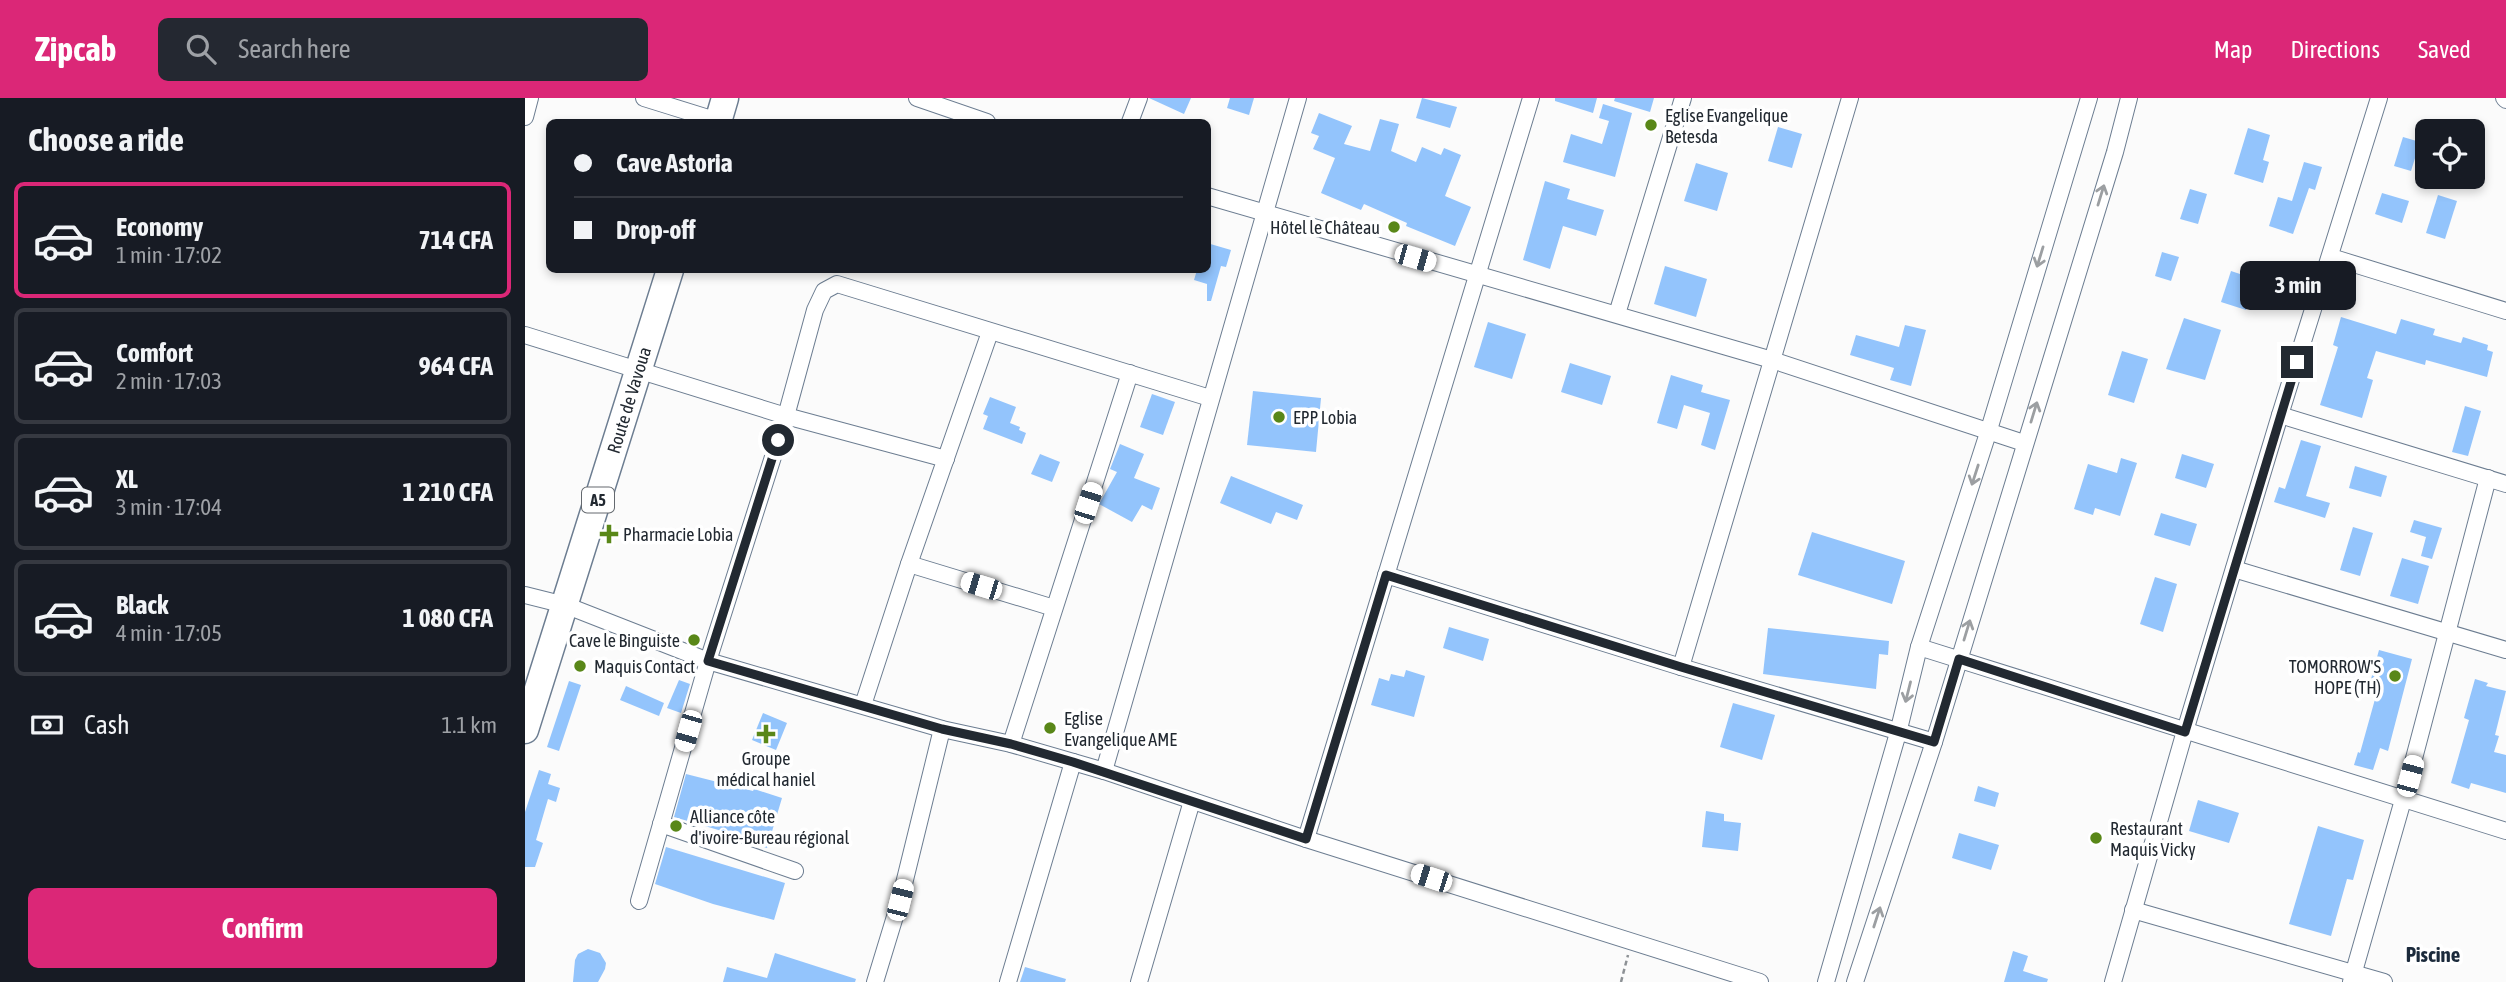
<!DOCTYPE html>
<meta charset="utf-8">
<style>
:root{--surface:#171b24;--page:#242831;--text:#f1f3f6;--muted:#9ea1a6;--line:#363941;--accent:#db2777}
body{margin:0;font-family:"Asap Condensed",sans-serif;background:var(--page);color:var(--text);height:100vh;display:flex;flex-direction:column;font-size:26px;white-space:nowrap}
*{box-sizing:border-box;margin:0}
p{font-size:23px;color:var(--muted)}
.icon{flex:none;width:38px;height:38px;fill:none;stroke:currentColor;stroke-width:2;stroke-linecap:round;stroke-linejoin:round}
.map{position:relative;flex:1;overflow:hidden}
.details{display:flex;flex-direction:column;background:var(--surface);width:525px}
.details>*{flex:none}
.top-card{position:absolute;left:21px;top:21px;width:665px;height:154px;border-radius:10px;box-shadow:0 4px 10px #0003;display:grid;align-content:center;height:154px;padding:0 28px;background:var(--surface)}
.buttons{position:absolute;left:1890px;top:21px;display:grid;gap:14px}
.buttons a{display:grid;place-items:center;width:70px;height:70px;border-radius:10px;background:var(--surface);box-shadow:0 4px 10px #0003;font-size:35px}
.end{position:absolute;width:32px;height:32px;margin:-16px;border:9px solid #222931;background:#fff;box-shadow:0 0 0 4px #fff}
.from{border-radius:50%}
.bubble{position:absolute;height:49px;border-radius:10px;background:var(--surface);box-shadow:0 4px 10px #0003;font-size:23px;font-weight:700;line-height:49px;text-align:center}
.car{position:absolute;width:21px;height:42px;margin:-21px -10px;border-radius:9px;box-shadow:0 0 5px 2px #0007;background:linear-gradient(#fff 24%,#345 0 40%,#fff 0 76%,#345 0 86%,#fff 0)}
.top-card b{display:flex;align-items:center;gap:24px;height:66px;font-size:26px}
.top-card b+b{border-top:2px solid var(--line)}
.top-card i{width:18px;height:18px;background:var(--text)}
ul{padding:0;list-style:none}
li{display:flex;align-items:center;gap:21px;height:116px;margin:0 14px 10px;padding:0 14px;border:4px solid var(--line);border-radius:10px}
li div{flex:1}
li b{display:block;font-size:26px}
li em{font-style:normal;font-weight:700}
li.current{border-color:var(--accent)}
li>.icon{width:63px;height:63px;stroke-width:1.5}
h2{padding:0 28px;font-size:32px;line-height:84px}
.pay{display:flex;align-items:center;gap:18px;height:77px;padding:0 28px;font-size:26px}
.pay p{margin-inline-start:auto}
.primary-button{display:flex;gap:14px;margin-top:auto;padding:14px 28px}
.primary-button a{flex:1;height:80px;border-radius:10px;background:var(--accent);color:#fff;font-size:28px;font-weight:700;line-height:80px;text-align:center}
header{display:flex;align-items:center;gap:42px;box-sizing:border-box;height:98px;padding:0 35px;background:var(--accent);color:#fff}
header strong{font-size:33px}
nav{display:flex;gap:38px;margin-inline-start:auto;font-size:24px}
.search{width:490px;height:63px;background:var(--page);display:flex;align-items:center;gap:18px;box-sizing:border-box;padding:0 24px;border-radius:10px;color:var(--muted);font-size:26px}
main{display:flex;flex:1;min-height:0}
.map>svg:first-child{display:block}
.building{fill:#93c4fc}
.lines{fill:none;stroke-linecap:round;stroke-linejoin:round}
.street-casing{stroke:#6c7d91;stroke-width:18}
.primary-casing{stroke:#6c7d91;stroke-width:29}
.path{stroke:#8d9195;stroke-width:2.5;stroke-dasharray:5 3.5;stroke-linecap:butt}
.street{stroke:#fff;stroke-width:16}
.primary{stroke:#fff;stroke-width:26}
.oneway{stroke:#9c9fa2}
.route{stroke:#222931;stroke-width:9}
.poi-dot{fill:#598718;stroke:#fff;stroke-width:2.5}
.labels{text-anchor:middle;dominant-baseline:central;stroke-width:7;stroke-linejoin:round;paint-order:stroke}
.shield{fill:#fff;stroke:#64696f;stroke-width:2}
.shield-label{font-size:16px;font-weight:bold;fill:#222931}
.poi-label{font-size:18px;fill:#222931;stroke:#fff;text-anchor:start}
.street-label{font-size:18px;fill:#222931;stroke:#fff}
.quarter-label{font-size:21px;font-weight:bold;fill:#1b2a3b;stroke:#fff}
</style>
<header>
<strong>Zipcab</strong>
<div class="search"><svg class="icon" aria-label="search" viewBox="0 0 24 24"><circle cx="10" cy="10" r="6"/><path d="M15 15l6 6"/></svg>Search here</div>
<nav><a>Map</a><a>Directions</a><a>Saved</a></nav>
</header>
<main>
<section class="details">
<h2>Choose a ride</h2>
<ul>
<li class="current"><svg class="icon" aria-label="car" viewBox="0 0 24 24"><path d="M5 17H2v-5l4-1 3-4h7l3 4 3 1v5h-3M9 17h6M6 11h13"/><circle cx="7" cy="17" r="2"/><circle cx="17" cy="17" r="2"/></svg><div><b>Economy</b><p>1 min · 17:02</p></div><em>714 CFA</em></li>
<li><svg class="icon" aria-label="car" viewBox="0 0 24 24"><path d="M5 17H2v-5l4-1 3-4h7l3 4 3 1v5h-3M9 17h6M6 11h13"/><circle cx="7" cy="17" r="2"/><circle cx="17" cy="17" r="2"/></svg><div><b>Comfort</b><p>2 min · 17:03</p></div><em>964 CFA</em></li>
<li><svg class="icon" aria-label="car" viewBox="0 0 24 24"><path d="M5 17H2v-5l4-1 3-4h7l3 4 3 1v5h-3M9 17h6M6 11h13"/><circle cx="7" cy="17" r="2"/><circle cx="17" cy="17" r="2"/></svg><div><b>XL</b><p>3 min · 17:04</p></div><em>1 210 CFA</em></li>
<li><svg class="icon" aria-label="car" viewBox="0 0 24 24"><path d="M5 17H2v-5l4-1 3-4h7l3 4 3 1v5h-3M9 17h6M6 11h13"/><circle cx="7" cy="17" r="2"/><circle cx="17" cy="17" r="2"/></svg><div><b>Black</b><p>4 min · 17:05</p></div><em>1 080 CFA</em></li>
</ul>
<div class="pay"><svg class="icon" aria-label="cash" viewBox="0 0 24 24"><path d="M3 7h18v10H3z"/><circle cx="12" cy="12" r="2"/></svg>Cash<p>1.1 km</p></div>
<div class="primary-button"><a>Confirm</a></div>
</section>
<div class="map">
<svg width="1981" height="884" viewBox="0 0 1981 884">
<rect width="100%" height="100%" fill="#fbfbfb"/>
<!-- building -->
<g class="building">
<path d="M624 0H666L659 16Z"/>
<path d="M705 0H729L724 17 702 10Z"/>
<path d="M897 0 932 9 925 30 891 20Z"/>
<path d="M1030 0H1072L1068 15 1030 3Z"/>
<path d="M1090 0H1129L1125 14 1089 3Z"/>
<path d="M1078 6 1107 15 1090 79 1038 64 1046 36 1077 46 1084 23 1074 20Z"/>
<path d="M794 15 827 28 819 46 845 53 855 21 874 26 866 53 891 64 897 49 916 57 919 50 936 57 920 98 946 109 930 148 881 128 882 125 839 106 836 112 796 95 810 60 788 51 794 38 786 35Z"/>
<path d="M1253 29 1277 36 1267 70 1243 63Z"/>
<path d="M1723 30 1745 37 1738 62 1744 64 1738 85 1709 76Z"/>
<path d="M1878 39 1895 44 1886 73 1869 68Z"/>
<path d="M1779 64 1797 69 1790 92 1784 90 1768 136 1744 128 1753 99 1767 103Z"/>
<path d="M1171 65 1203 75 1192 113 1159 103Z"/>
<path d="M1020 83 1045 91 1042 101 1079 112 1071 138 1038 128 1025 171 998 162Z"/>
<path d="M1665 91 1682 96 1673 126 1655 121Z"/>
<path d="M1857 95 1884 103 1877 125 1850 116Z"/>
<path d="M1913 97 1932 103 1920 141 1901 135Z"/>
<path d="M682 145 706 152 701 169 696 168 686 203H682V186L669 182 672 172H682Z"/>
<path d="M1637 154 1654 159 1646 183 1630 178Z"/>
<path d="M1140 168 1182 181 1171 219 1129 206Z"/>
<path d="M1706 173 1730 181 1721 212 1696 204Z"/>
<path d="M1816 219 1871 236 1876 221 1910 231 1908 237 1936 245 1938 239 1963 247 1962 252 1968 254 1962 279 1901 262 1900 267 1851 253 1842 280 1848 282 1837 320 1795 307 1813 249 1808 247Z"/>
<path d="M1659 220 1696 232 1680 282 1641 271Z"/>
<path d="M963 224 1001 236 987 281 949 269Z"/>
<path d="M1380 227 1401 232 1386 288 1365 282 1369 270 1325 257 1331 237 1374 249Z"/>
<path d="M1597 253 1623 261 1609 305 1583 297Z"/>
<path d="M1045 265 1086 278 1077 307 1036 294Z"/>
<path d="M1146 277 1178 287 1176 294 1205 302 1190 352 1176 347 1185 315 1159 307 1152 331 1132 325Z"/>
<path d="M728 293 796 300 791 354 722 347Z"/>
<path d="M627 296 650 304 638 337 615 329Z"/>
<path d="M465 299 491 309 485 325 495 329 494 332 501 335 497 346 458 331 463 318 458 316Z"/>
<path d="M1940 308 1956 313 1943 358 1927 354Z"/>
<path d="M1776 342 1796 348 1781 398 1805 405 1800 420 1749 404 1754 389 1760 391Z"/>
<path d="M595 346 619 356 609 380 635 390 627 412 617 407 607 424 574 406 592 374 585 371Z"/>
<path d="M515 356 535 364 527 384 506 376Z"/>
<path d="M1657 356 1689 366 1681 390 1650 380Z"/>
<path d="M1596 360 1612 365 1595 418 1570 410 1568 417 1549 411 1563 366 1592 375Z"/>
<path d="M1830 368 1862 378 1856 399 1824 390Z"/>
<path d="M706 378 778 407 772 422 751 414 746 426 695 405Z"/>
<path d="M1636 415 1672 426 1665 448 1629 437Z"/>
<path d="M1889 422 1917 430 1907 461 1896 458 1901 439 1885 434Z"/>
<path d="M1828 429 1848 435 1835 478 1815 472Z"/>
<path d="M1287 434 1380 463 1367 506 1273 477Z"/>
<path d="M1877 460 1904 468 1893 506 1865 498Z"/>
<path d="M1630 479 1652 486 1638 534 1615 526Z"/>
<path d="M924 529 964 541 958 563 918 550Z"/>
<path d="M1243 530 1364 543 1363 557 1354 556 1351 591 1238 576Z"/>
<path d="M1854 552 1887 561 1863 653 1855 650 1848 672 1829 667 1833 654 1835 655 1852 594 1843 592Z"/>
<path d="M881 572 900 578 889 619 846 607 854 580 864 583 866 576 879 579Z"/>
<path d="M1950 581 1963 585 1961 588 1981 593 1970 637 1974 638 1969 654 1981 657V695L1946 685 1944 691 1926 685 1944 622 1939 620Z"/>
<path d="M154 582 165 586 156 615 142 610Z"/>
<path d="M44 583 56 587 34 653 22 649Z"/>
<path d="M101 588 139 605 134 618 95 602Z"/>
<path d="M1208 605 1250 617 1237 662 1195 649Z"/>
<path d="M238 615 262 625 251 652 227 642Z"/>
<path d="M14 672 26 676 23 686 35 690 31 704 23 701 11 742 18 745 10 769H0V714Z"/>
<path d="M161 676 228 693 229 691 257 700 242 750 213 741 214 738 149 719Z"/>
<path d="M1453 688 1474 695 1470 709 1449 703Z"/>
<path d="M1673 702 1714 715 1704 745 1664 733Z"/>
<path d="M1181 713 1199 716V723L1216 725 1213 753 1177 749Z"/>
<path d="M1793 728 1839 742 1828 782 1822 781 1806 838 1764 826Z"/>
<path d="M1434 735 1474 747 1466 772 1427 760Z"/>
<path d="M141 749 260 785 249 822 188 806 130 786Z"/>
<path d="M63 851 75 855 81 865 80 871 73 884H48L50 862 53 856Z"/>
<path d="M1488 853 1503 858 1498 873 1523 881 1522 884H1479Z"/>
<path d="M250 855 331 881 330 884H198L202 869 242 880Z"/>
<path d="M500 869 541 881 540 884H495Z"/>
</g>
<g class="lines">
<defs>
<g id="street">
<path d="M119 0 193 23"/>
<path d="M392 0 462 24"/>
<path d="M1979 0 1981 2"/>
<path d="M0 19 5 0"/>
<path d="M605 24 614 0"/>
<path d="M682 98 1247 262 1499 345"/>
<path d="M1806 159 1981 213"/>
<path d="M1092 216 1158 0"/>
<path d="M0 237 261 318 421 361"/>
<path d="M1755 317 1981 386"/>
<path d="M384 466 529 510"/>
<path d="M1709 471 1981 552"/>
<path d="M861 477 1156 569 1409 644"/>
<path d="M0 497 40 507 183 563 417 631 486 646 579 673 781 741 1235 884"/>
<path d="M1394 549 1981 733"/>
<path d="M1156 569 1325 0"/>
<path d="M338 607 384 466 465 234"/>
<path d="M486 646 605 275"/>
<path d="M579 673 773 0"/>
<path d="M136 726 270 773"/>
<path d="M781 741 1006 0"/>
<path d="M114 803 183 563 261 318 290 212 299 193 312 186 685 300"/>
<path d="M1608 812 1859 884"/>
<path d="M350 884 375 802 417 631"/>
<path d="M483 884 548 664"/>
<path d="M614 884 667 703"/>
<path d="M1301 884 1373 635 1394 549 1463 335 1564 0"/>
<path d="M1330 884 1409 644 1590 54 1604 0"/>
<path d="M1588 884 1660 633 1755 317 1854 0"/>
<path d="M1826 884 1878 702 1963 380"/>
</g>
<g id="primary">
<path d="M193 24 200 0"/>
<path d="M0 632 145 172"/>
</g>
</defs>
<!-- street casing -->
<use href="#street" class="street-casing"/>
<!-- primary casing -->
<use href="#primary" class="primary-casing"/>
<!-- path -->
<path class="path" d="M1096 884 1103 857"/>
<!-- street -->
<use href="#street" class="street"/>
<!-- primary -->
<use href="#primary" class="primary"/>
</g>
<!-- one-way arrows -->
<defs><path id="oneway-shaft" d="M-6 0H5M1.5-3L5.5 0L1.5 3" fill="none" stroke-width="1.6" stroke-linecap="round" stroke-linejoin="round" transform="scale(1.75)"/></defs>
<g class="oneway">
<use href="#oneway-shaft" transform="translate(1576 97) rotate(-73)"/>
<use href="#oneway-shaft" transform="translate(1515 159) rotate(107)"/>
<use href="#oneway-shaft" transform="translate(1509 314) rotate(-73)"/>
<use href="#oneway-shaft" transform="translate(1450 377) rotate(108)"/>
<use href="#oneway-shaft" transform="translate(1442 532) rotate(-73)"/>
<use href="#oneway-shaft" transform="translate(1383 594) rotate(104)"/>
<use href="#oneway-shaft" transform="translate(1352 819) rotate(-72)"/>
</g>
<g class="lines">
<!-- route -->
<path class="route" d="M253 342 183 563 417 631 486 646 548 664 781 741 861 477 1156 569 1409 644 1434 561 1660 634 1772 264"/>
</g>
<!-- markers -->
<g class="poi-dot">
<circle cx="1126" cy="27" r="7"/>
<circle cx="869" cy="129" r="7"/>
<circle cx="754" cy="319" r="7"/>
<path d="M80.5 425.5h7v7h7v7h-7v7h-7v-7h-7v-7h7z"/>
<circle cx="169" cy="542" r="7"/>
<circle cx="55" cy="568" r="7"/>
<circle cx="1870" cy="578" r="7"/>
<circle cx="525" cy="630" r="7"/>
<path d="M237.5 625.5h7v7h7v7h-7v7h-7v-7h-7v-7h7z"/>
<circle cx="151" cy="728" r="7"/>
<circle cx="1571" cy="740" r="7"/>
</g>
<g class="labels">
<!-- shield labels -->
<rect class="shield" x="57" y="389.5" width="32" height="25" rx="5"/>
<g class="shield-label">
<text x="73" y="402">A5</text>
</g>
<!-- poi labels -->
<g class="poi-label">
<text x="1140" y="17">Eglise Evangelique<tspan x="1140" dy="21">Betesda</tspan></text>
<text x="855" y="129" text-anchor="end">Hôtel le Château</text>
<text x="768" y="319">EPP Lobia</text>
<text x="98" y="436">Pharmacie Lobia</text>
<text x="155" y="542" text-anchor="end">Cave le Binguiste</text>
<text x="69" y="568">Maquis Contact</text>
<text x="1856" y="568" text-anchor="end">TOMORROW'S<tspan x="1856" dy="21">HOPE (TH)</tspan></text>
<text x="539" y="620">Eglise<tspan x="539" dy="21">Evangelique AME</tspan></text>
<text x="241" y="660" text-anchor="middle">Groupe<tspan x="241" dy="21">médical haniel</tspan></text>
<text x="165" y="718">Alliance côte<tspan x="165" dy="21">d'ivoire-Bureau régional</tspan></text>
<text x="1585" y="730">Restaurant<tspan x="1585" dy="21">Maquis Vicky</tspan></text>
</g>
<!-- street labels -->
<g class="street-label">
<text transform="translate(104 302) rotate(-73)">Route de Vavoua</text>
</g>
<!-- quarter labels -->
<g class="quarter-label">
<text x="1908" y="856">Piscine</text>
</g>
</g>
</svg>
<div class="buttons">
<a><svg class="icon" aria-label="locate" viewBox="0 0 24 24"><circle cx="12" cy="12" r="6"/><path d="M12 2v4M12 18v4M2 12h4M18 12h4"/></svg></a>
</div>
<i class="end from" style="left:253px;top:342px"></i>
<i class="end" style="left:1772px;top:264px"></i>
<div class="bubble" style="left:1715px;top:163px;width:116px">3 min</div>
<i class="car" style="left:890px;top:160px;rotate:106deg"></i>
<i class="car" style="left:563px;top:405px;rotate:18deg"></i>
<i class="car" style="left:456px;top:488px;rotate:287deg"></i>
<i class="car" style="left:163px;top:633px;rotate:196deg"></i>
<i class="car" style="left:1885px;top:678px;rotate:15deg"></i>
<i class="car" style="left:906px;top:780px;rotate:288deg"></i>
<i class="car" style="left:375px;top:802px;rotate:14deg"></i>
<div class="top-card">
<b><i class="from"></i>Cave Astoria</b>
<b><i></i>Drop-off</b>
</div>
</div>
</main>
